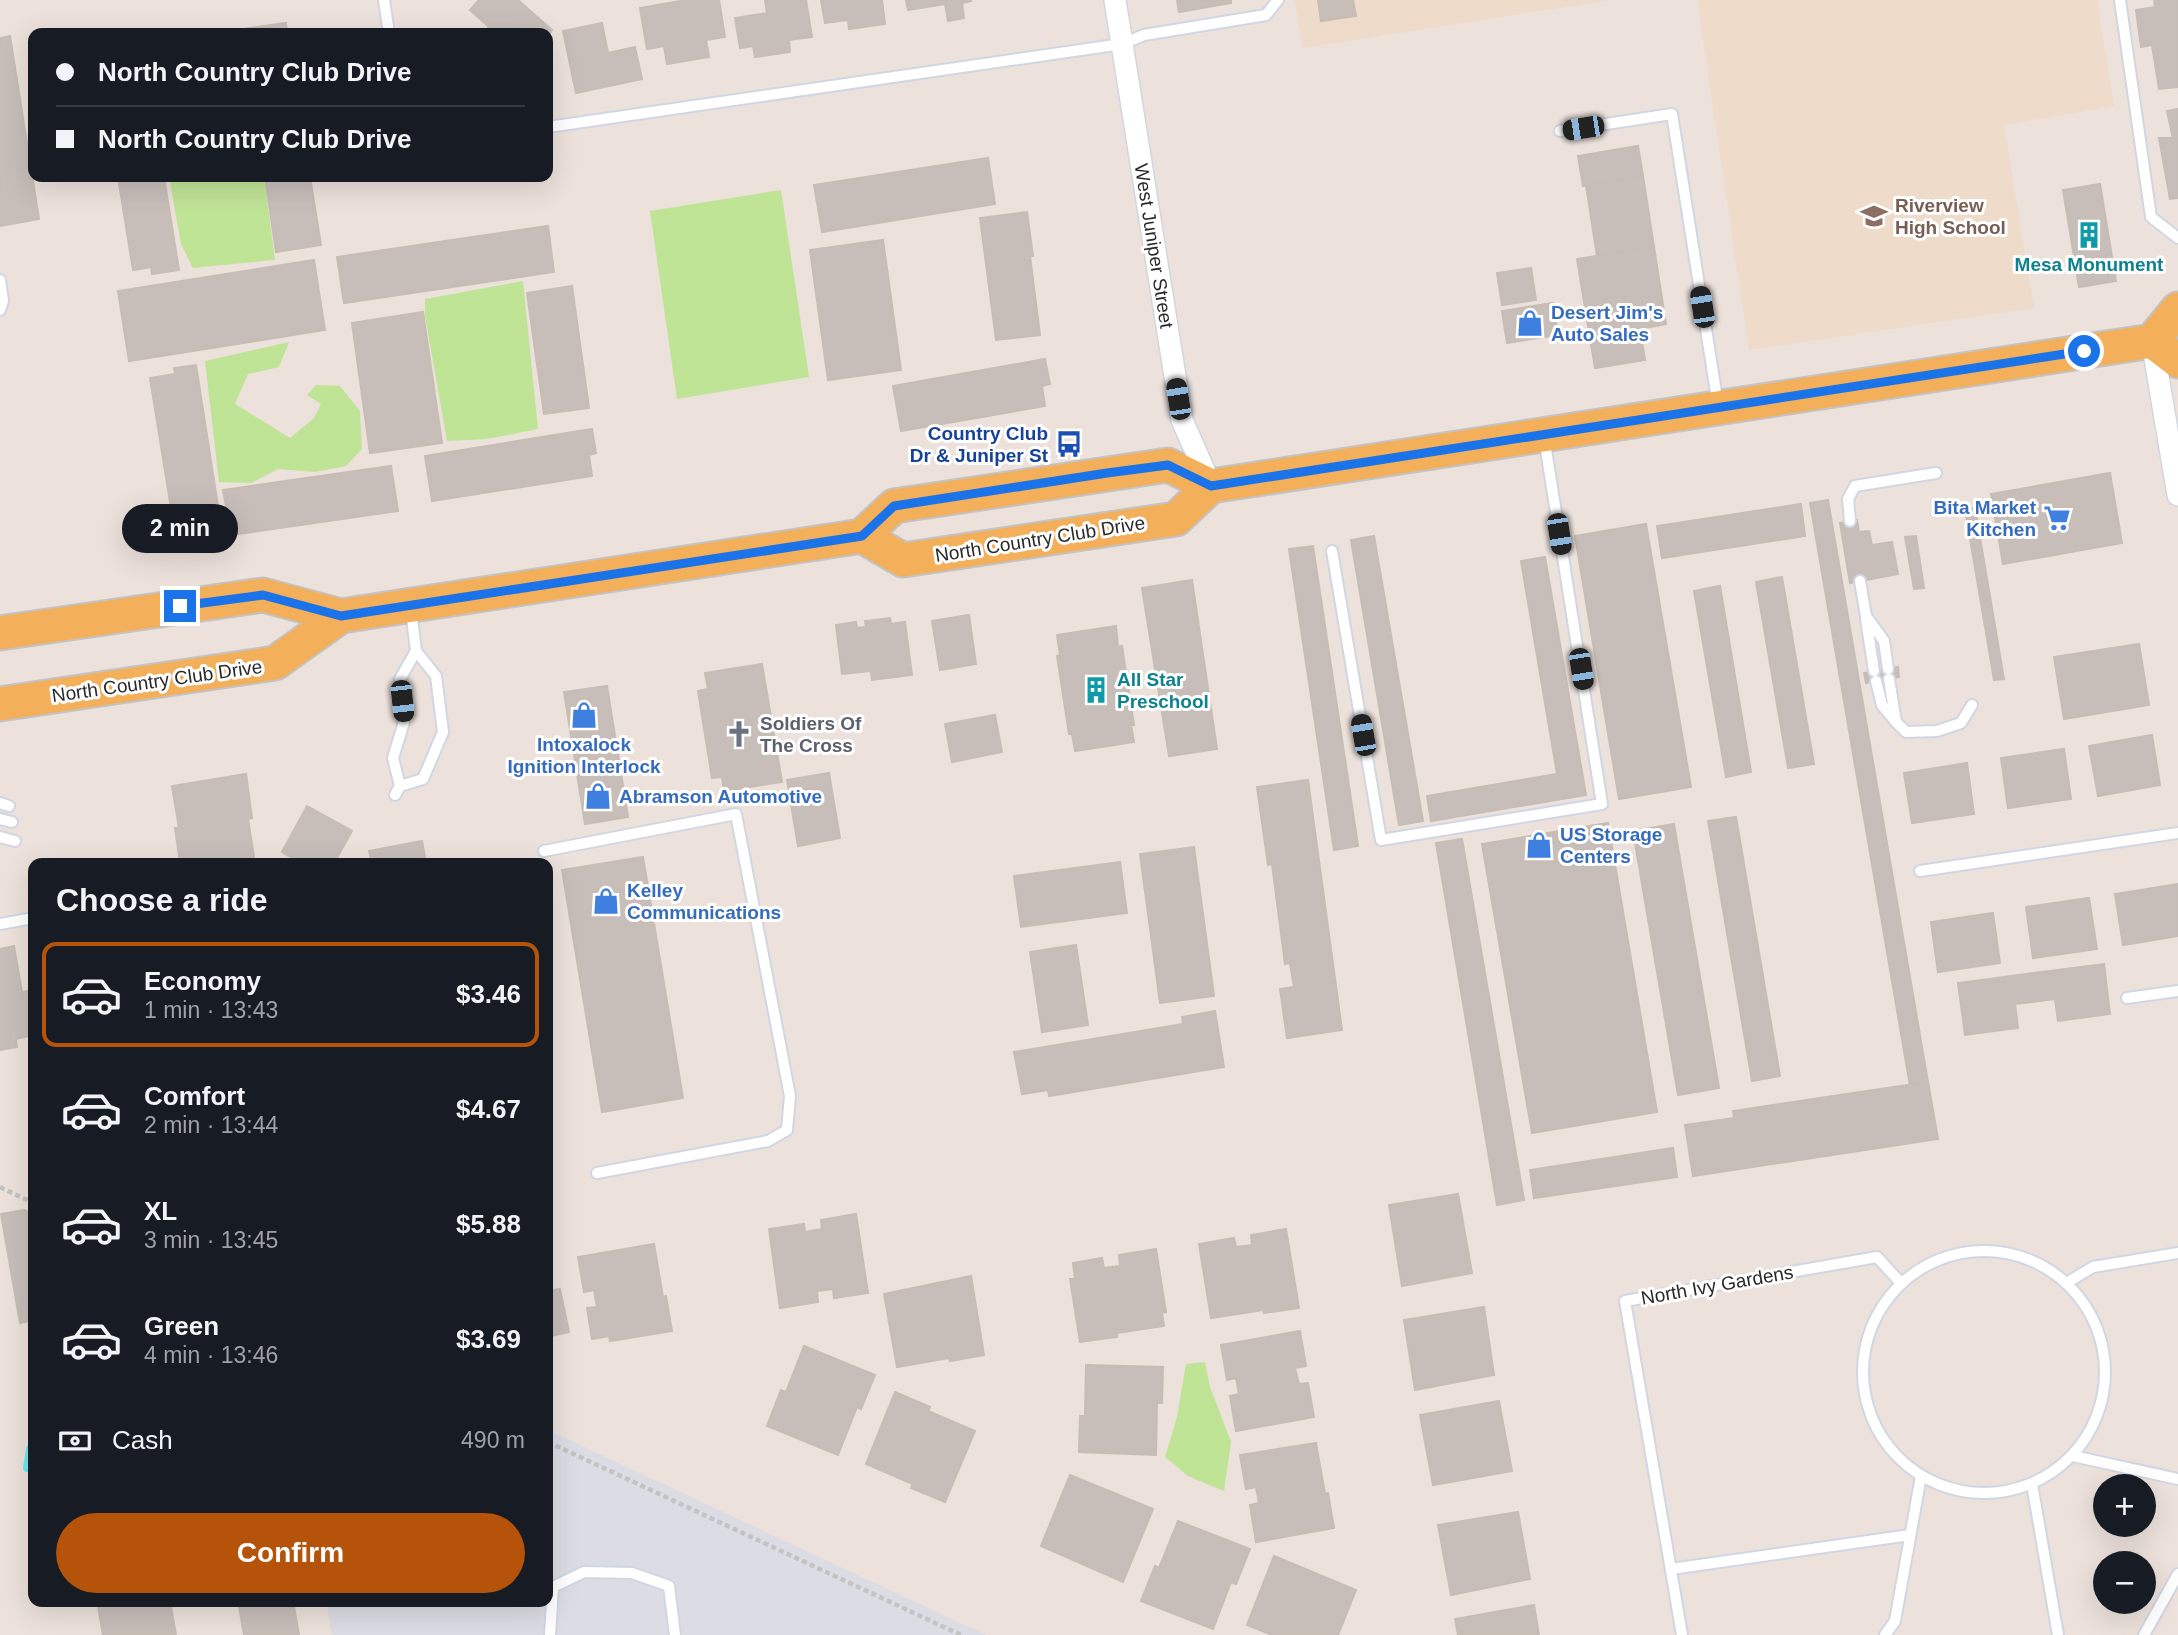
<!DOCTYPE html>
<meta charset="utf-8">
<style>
:root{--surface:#171b24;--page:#242831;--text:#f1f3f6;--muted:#9ea1a6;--line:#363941;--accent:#b45309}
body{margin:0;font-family:Helvetica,sans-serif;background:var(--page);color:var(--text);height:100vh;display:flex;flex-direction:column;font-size:26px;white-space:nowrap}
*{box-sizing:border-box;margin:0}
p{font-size:23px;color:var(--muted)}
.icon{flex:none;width:38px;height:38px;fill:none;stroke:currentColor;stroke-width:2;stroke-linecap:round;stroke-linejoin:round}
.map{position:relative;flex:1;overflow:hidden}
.side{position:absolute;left:28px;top:858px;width:525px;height:749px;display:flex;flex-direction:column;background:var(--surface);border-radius:14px;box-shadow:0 7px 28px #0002}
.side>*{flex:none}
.top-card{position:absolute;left:28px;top:28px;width:525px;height:154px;border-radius:14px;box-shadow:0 7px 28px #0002;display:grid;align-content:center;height:154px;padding:0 28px;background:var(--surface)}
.tools{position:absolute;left:2093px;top:1474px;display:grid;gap:14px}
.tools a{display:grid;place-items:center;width:63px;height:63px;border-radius:50%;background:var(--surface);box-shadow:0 7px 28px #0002;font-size:35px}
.end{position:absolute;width:32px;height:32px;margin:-16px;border:9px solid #1a73e8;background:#fff;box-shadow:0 0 0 4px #fff}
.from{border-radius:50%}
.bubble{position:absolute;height:49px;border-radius:24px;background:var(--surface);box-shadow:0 7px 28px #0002;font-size:23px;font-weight:700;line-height:49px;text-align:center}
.car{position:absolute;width:21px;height:42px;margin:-21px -10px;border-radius:9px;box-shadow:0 0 5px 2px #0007;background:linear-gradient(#222 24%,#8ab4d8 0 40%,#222 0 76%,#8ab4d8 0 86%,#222 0)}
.top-card b{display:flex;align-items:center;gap:24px;height:66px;font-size:26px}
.top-card b+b{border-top:2px solid var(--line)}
.top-card i{width:18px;height:18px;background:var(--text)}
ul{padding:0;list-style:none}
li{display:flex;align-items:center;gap:21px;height:105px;margin:0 14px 10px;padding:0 14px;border:4px solid transparent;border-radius:14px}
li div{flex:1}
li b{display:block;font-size:26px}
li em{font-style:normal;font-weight:700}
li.active{border-color:var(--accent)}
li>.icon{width:63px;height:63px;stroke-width:1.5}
h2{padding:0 28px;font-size:32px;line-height:84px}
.pay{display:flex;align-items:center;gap:18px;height:77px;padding:0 28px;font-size:26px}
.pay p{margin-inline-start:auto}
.primary-button{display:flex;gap:14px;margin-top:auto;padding:14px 28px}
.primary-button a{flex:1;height:80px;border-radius:42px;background:var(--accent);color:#fff;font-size:28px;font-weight:700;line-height:80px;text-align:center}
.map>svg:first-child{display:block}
.industrial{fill:#dcdce4}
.education{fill:#eedbca}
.green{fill:#c0e496}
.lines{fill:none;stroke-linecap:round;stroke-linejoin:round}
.stream{stroke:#6be8f0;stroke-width:8}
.building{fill:#c7beba;stroke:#c7bdb4;stroke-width:2}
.service-casing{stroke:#d0d7e3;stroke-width:14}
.minor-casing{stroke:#d0d7e3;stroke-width:24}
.primary-casing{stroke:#c3c3c3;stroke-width:37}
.path{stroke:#c3c3c3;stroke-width:4.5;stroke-dasharray:5 3.5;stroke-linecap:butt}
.service{stroke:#fff;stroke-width:10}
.minor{stroke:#fff;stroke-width:21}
.primary{stroke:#f3af59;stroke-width:33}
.route{stroke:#1a73e8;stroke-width:9}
.labels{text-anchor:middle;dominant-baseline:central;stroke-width:6;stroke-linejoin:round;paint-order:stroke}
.education-label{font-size:19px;font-weight:bold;fill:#785e54;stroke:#fff;text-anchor:start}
.street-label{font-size:19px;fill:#292929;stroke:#fff}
.culture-label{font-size:19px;font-weight:bold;fill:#0d838f;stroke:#fff}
.shop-label{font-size:19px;font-weight:bold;fill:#366cbe;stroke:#fff;text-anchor:start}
.transit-label{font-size:19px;font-weight:bold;fill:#164399;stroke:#fff;text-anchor:end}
.worship-label{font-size:19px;font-weight:bold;fill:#5b616d;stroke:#fff;text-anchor:start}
</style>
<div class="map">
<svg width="2178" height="1635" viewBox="0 0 2178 1635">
<rect width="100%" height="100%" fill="#ece1db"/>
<!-- industrial -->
<path class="industrial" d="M548 1430 986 1635H332L326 1601H548Z"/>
<!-- education -->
<g class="education">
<path d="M1295 0H1611L1303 48Z"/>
<path d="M1697 0H2097L2114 106 2004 125 2034 308 1749 350Z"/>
</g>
<!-- green -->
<g class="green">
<path d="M169 177H264L275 260 193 268 181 244Z"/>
<path d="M781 190 809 377 677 399 650 211Z"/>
<path d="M523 281 538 429 487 439 447 441 425 316V299Z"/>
<path d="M289 342 279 367 248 374 235 404 290 438 314 418 321 404 307 395 316 385 340 386 360 411 362 449 346 466 315 472 278 469 251 483 219 482 205 361Z"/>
<path d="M1205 1362 1210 1387 1231 1442 1224 1491 1188 1476 1165 1457 1177 1417 1186 1364Z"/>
</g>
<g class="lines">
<!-- stream -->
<path class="stream" d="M27 1468 30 1449 33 1447"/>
</g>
<!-- building -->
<g class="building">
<path d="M479 0H518L552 30 548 35 483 33 489 27 470 10Z"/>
<path d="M686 0H719L725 37 706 40 709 57 667 64 664 46 647 49 640 8Z"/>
<path d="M765 0H806L812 37 789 40 790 52 755 57 753 46 740 48 735 18 767 13Z"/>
<path d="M821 0H882L885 24 849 29 848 20 825 23Z"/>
<path d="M906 0H970L971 1 962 3 964 18 948 21 945 4 908 10Z"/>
<path d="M1177 0H1231V3L1179 12Z"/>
<path d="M1318 0H1353L1356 16 1321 21Z"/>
<path d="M2154 0H2178V87L2159 89 2152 45 2141 47 2136 10 2155 7Z"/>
<path d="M286 23 287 33H215Z"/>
<path d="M602 23 608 53 635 47 642 79 576 93 563 31Z"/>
<path d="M10 36 39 219 0 226V38Z"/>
<path d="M2178 109V198L2170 199 2159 138H2173L2167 111Z"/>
<path d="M1638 146 1643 176 1583 186 1578 156Z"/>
<path d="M988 158 995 204 822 232 814 185Z"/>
<path d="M1643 176 1654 247 1597 256 1586 185Z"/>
<path d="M118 177H164L179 270 152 274 151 267 133 270Z"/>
<path d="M265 177H310L321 245 276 252Z"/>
<path d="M2100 184 2116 281 2079 287 2063 190Z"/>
<path d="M1027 212 1033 256H1030L1040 335 996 340 980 218Z"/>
<path d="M548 226 554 272 344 303 337 257Z"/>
<path d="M883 240 901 370 828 380 810 250Z"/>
<path d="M1654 247 1666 324 1640 329 1645 360 1595 368 1577 259Z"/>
<path d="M314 260 325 330 129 361 118 291Z"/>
<path d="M1531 268 1536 300 1502 305 1497 273Z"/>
<path d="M572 286 589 408 544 414 527 293Z"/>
<path d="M1553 303 1558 335 1507 343 1502 311Z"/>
<path d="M423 312 442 443 370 453 352 323Z"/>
<path d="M1045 359 1050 384 1042 386 1045 406 901 431 893 386Z"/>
<path d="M196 365 222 532 176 539 150 378 175 374 174 368Z"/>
<path d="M592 429 596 453 589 455 592 476 432 501 425 456Z"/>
<path d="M391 466 398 511 238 534 235 515 228 517 223 490Z"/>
<path d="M2110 473 2122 543 2003 564 1991 494Z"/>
<path d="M1828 500 1928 1082 1910 1086 1810 503Z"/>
<path d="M1801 504 1805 536 1662 558 1657 526Z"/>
<path d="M1975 508 2004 679 1994 680 1965 509Z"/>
<path d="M1857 520 1859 532 1869 531 1872 545 1892 542 1898 574 1850 583 1840 523Z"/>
<path d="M1646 524 1691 787 1619 799 1575 536Z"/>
<path d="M1374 536 1423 821 1399 825 1351 540Z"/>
<path d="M1916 536 1924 588 1914 589 1905 537Z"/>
<path d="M1313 546 1358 846 1334 850 1289 549Z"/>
<path d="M1545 557 1586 795 1431 821 1427 796 1557 774 1521 561Z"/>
<path d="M1782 577 1814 764 1788 768 1756 582Z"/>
<path d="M1192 580 1217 749 1169 756 1142 588Z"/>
<path d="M1720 586 1751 772 1726 777 1694 591Z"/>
<path d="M969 615 976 664 940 670 932 621Z"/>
<path d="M890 618 891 624 905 622 912 675 872 680 871 671 842 674 836 625 856 622 857 628 866 627 865 621Z"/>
<path d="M1116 626 1118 647 1122 646 1134 725H1131L1134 742 1075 751 1072 734H1069L1057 656 1060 655 1057 635Z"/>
<path d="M2139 644 2149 705 2064 719 2054 657Z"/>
<path d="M762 664 782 782 724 791 722 777 712 778 698 691 708 689 705 673Z"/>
<path d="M1898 667 1899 677 1866 683 1864 673Z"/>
<path d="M607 686 628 817 585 824 564 692Z"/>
<path d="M995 715 1002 752 952 762 945 724Z"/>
<path d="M2152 735 2160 785 2098 796 2089 746Z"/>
<path d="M2064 749 2071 799 2008 808 2001 758Z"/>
<path d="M1967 763 1974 814 1912 823 1904 773Z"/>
<path d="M829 773 840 838 798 846 787 780Z"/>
<path d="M246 774 252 818 248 819 255 863H180L175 828H179L172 786Z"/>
<path d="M1308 780 1342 1030 1287 1038 1280 989 1294 987 1290 963 1285 964 1272 864 1268 865 1257 787Z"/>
<path d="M307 806 352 831 334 863H323L316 859 313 863H300L282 852Z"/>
<path d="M1736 817 1780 1076 1752 1081 1708 821Z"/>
<path d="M1608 823 1657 1112 1532 1133 1482 844Z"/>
<path d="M1674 824 1719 1088 1678 1095 1633 831Z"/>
<path d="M1462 839 1524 1200 1497 1205 1436 843Z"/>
<path d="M422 841 426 863H372L369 851Z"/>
<path d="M1194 847 1214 996 1160 1003 1140 854Z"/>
<path d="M643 857 683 1098 602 1112 562 870Z"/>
<path d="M1120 862 1127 913 1021 927 1014 876Z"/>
<path d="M2178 884V936L2123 945 2115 894Z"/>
<path d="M2089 898 2097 949 2033 958 2026 907Z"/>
<path d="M1993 913 2000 963 1938 972 1931 922Z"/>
<path d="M1076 945 1088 1025 1042 1032 1030 952Z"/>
<path d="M14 946 22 992 33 990V1035L16 1039 17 1047 0 1050V949Z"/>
<path d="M2104 964 2110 1014 2058 1021 2055 999 2015 1004 2018 1028 1965 1035 1958 983Z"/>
<path d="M1215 1011 1224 1067 1049 1096 1048 1090 1022 1094 1014 1052 1183 1024 1182 1017Z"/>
<path d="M1928 1082 1938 1139 1693 1176 1685 1125 1734 1118 1733 1111Z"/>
<path d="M1673 1148 1677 1177 1534 1198 1530 1170Z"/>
<path d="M1458 1194 1472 1273 1402 1286 1389 1205Z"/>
<path d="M24 1210 33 1214V1320L20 1323 1 1214Z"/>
<path d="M856 1214 868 1293 834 1298 833 1289 817 1291 818 1302 780 1308 769 1229 804 1224 805 1232 822 1229 821 1220Z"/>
<path d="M1286 1229 1299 1308 1264 1313 1263 1310 1211 1318 1199 1244 1234 1238 1236 1247 1252 1245 1251 1235Z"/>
<path d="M654 1244 663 1297 666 1296 672 1331 610 1341 609 1336 592 1339 587 1308 597 1307 594 1290 584 1292 578 1257Z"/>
<path d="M1156 1249 1166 1312 1162 1313 1164 1326 1117 1333V1337L1080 1342 1070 1279H1075L1073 1263 1102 1258 1104 1268 1120 1266 1119 1255Z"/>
<path d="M971 1276 984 1355 950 1361 949 1358 897 1367 884 1294Z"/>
<path d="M560 1289 569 1332 551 1336 548 1320V1291Z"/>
<path d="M1484 1307 1494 1375 1415 1390 1404 1320Z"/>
<path d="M1300 1331 1306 1366 1295 1368 1299 1384 1308 1383 1314 1417 1236 1431 1230 1396 1239 1394 1236 1378 1227 1380 1221 1345Z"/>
<path d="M804 1346 875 1375 861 1409 857 1407 838 1455 767 1426 781 1390 786 1392Z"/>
<path d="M1086 1365 1163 1367 1162 1403H1157L1156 1455 1079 1452 1080 1416H1085Z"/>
<path d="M895 1392 930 1407 928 1411 975 1431 945 1502 911 1488 913 1484 866 1464Z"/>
<path d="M1499 1401 1512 1471 1433 1485 1420 1415Z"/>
<path d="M1316 1443 1325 1494 1328 1493 1334 1528 1256 1542 1250 1505 1259 1503 1256 1487 1246 1489 1240 1455Z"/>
<path d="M1070 1475 1153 1509 1123 1582 1041 1546Z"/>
<path d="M1518 1512 1530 1579 1451 1595 1438 1525Z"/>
<path d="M1178 1521 1250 1549 1236 1584 1231 1582 1213 1629 1141 1601 1155 1566 1159 1568Z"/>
<path d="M1274 1556 1356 1590 1338 1635H1272L1247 1625Z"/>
<path d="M97 1601H170L176 1635H103Z"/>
<path d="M238 1601H293L299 1635H244Z"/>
<path d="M1534 1605 1539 1635H1458L1455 1619Z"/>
</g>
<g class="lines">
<defs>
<g id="service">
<path d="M384 0 389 33"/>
<path d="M2120 0 2151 217 2178 238"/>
<path d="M548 127 1122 44 1144 35 1266 15 1278 0"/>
<path d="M1560 131 1672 114 1718 405"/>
<path d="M0 280 3 301 0 310"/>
<path d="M1850 521 1848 499 1855 486 1936 473"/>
<path d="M1332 551 1381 840 1602 804 1544 437"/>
<path d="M1860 581 1866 616 1884 641 1888 669"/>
<path d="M1866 619 1874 671"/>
<path d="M1889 679 1896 722 1906 732 1937 731 1961 723 1972 705"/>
<path d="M1876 681 1882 705 1896 722"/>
<path d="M400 786 393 758 404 722 400 679 416 651"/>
<path d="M395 795 400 786 423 779 443 732 436 676 416 651 411 610"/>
<path d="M0 803 9 806"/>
<path d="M0 819 12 822"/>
<path d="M0 837 15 841"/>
<path d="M544 851 736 814 790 1096 787 1130 768 1141 597 1173"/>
<path d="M1920 871 2178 833"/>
<path d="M0 924 33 918"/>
<path d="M2127 998 2178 991"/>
<circle cx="1984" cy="1372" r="121"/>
<path d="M2068 1282 2093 1267 2178 1253"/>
<path d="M2073 1456 2178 1479"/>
<path d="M2032 1484 2058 1635"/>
<path d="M1671 1569 1910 1535"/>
<path d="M550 1635 553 1587 584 1572 632 1573 669 1586 675 1635"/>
<path d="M1682 1635 1625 1301 1877 1257 1901 1283"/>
<path d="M1885 1635 1895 1621 1921 1476"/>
<path d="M2144 1635 2178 1574"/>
</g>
<g id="minor">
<path d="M1115 0 1182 420 1211 486"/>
<path d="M2152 341 2178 495"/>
</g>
<g id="primary">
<path d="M2152 341 2178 361"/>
<path d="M862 536 903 560 1176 519 1211 486 2152 341 2178 309"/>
<path d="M0 633 263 595 341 616 862 536 894 506 1168 465 1211 486"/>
<path d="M0 704 275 663 341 616"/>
</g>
</defs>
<!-- service casing -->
<use href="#service" class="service-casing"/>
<!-- minor casing -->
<use href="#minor" class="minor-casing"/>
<!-- primary casing -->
<use href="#primary" class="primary-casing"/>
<!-- path -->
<g class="path">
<path d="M0 1187 33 1203"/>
<path d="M548 1442 961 1635"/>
</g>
<!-- service -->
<use href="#service" class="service"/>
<!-- minor -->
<use href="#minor" class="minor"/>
<!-- primary -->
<use href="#primary" class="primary"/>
</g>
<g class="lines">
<!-- route -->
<path class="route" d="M180 606 263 595 341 616 862 536 894 506 1107 473 1168 465 1211 486 2084 351"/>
</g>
<!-- icons -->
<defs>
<symbol id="school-bare" viewBox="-9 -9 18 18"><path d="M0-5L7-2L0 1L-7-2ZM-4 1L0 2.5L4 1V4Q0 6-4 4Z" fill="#8d6e63" stroke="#fff" stroke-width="2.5" paint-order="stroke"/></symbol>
<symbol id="building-bare" viewBox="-9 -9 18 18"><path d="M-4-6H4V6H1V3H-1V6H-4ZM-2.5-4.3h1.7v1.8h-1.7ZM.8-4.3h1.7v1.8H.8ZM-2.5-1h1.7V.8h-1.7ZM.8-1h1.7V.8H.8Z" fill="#0f9aa8" stroke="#fff" stroke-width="2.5" paint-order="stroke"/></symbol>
<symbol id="shop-bare" viewBox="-9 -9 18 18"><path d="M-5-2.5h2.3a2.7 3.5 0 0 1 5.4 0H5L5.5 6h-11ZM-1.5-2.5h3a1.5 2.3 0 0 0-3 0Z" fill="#3f7fe0" stroke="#fff" stroke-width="2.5" paint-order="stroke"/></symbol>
<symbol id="bus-bare" viewBox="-9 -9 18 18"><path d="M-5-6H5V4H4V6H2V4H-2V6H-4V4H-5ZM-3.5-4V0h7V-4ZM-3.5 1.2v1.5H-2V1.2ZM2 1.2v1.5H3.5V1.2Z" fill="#1a4fb4" stroke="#fff" stroke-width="2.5" paint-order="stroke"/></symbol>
<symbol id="supermarket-bare" viewBox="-9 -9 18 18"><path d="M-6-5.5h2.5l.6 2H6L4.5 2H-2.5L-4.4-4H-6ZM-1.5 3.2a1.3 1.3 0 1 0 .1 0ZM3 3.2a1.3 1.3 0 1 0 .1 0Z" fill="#3f7fe0" stroke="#fff" stroke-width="2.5" paint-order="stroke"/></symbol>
<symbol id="church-bare" viewBox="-9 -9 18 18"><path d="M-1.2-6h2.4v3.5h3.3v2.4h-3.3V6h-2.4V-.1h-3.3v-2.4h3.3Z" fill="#6b7280" stroke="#fff" stroke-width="2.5" paint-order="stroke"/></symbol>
</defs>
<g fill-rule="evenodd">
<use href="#school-bare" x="1855" y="197" width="38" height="38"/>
<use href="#building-bare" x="2070" y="216" width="38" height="38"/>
<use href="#shop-bare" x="1511" y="304" width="38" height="38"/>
<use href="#bus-bare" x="1050" y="425" width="38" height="38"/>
<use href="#supermarket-bare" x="2038" y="499" width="38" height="38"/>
<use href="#building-bare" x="1077" y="671" width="38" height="38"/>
<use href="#shop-bare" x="565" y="696" width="38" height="38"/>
<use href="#church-bare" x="720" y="715" width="38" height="38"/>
<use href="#shop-bare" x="579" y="777" width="38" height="38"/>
<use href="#shop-bare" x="1520" y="826" width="38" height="38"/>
<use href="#shop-bare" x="587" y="882" width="38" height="38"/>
</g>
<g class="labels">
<!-- education labels -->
<g class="education-label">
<text x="1895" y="205">Riverview<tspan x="1895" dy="22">High School</tspan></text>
</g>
<!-- street labels -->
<g class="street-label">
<text transform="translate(1154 246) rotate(81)">West Juniper Street</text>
<text transform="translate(1040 539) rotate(-9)">North Country Club Drive</text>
<text transform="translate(157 681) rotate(-8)">North Country Club Drive</text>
<text transform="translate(1717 1285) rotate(-10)">North Ivy Gardens</text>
</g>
<!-- culture labels -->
<g class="culture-label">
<text x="2089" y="264">Mesa Monument</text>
<text x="1117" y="679" text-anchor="start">All Star<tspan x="1117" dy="22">Preschool</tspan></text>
</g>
<!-- shop labels -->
<g class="shop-label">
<text x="1551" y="312">Desert Jim's<tspan x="1551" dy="22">Auto Sales</tspan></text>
<text x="2036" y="507" text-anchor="end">Bita Market<tspan x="2036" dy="22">Kitchen</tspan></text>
<text x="584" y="744" text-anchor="middle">Intoxalock<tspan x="584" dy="22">Ignition Interlock</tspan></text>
<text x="619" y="796">Abramson Automotive</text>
<text x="1560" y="834">US Storage<tspan x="1560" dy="22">Centers</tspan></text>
<text x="627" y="890">Kelley<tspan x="627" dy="22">Communications</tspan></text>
</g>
<!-- transit labels -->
<g class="transit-label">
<text x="1048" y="433">Country Club<tspan x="1048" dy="22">Dr &amp; Juniper St</tspan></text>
</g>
<!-- worship labels -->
<g class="worship-label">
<text x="760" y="723">Soldiers Of<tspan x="760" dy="22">The Cross</tspan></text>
</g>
</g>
</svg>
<div class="tools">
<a>+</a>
<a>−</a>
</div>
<i class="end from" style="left:2084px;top:351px"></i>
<i class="end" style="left:180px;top:606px"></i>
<div class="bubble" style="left:122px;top:504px;width:116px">2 min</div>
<i class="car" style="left:1583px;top:128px;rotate:261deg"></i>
<i class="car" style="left:1702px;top:307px;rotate:351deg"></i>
<i class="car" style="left:1178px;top:399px;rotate:351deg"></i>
<i class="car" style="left:1559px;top:534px;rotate:171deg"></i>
<i class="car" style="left:1581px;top:669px;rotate:171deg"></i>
<i class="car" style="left:402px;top:701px;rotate:174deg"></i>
<i class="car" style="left:1363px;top:735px;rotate:350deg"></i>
<div class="top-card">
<b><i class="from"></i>North Country Club Drive</b>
<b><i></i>North Country Club Drive</b>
</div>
<section class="side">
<h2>Choose a ride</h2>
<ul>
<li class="active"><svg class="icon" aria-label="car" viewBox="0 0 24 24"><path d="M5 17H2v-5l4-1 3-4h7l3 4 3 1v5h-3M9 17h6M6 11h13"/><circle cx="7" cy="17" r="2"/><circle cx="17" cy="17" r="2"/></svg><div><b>Economy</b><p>1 min · 13:43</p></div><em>$3.46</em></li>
<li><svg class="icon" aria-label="car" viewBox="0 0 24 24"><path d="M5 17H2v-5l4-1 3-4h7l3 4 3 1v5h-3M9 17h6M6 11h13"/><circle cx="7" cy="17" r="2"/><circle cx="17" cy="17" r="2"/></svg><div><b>Comfort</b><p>2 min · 13:44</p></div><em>$4.67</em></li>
<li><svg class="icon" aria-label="car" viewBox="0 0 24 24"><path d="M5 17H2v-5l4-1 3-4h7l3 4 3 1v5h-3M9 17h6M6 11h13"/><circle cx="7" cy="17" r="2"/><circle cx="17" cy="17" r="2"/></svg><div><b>XL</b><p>3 min · 13:45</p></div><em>$5.88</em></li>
<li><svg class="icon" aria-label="car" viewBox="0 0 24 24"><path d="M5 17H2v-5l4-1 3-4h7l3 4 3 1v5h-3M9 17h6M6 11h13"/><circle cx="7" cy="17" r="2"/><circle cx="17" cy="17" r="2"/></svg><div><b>Green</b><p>4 min · 13:46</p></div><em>$3.69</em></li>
</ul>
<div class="pay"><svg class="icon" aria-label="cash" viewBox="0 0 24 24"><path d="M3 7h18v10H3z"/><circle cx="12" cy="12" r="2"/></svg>Cash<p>490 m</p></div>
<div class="primary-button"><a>Confirm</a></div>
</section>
</div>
